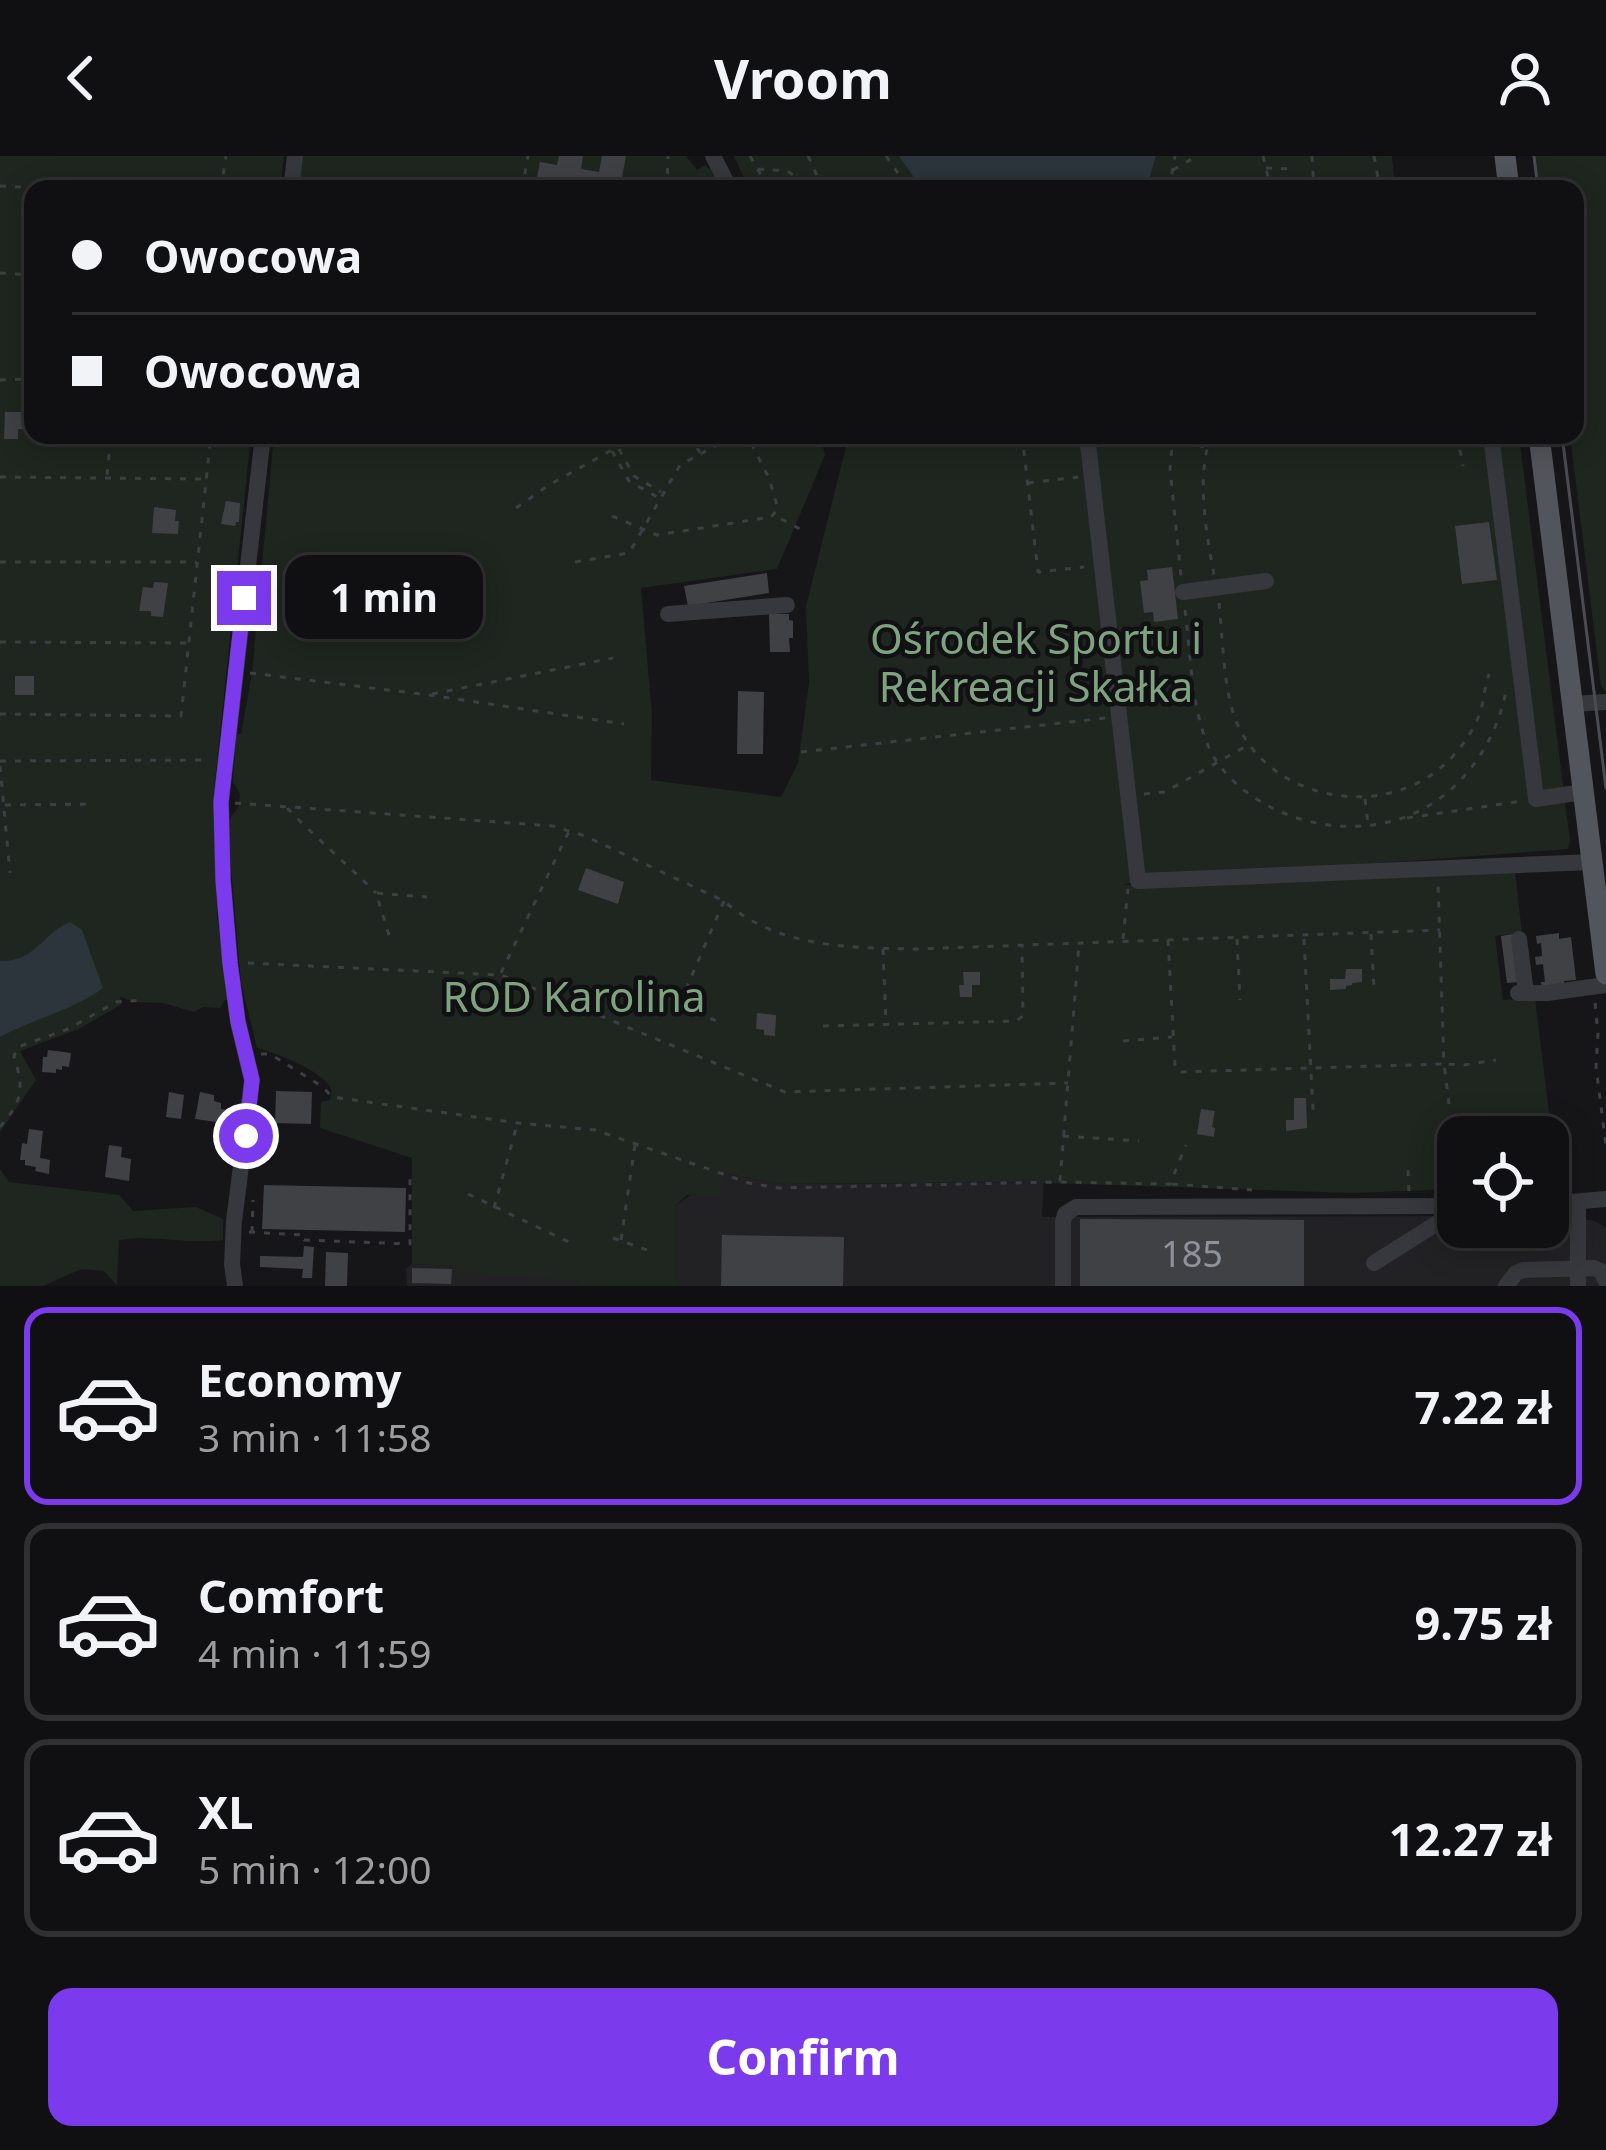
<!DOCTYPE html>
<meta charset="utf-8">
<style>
:root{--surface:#101012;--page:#1e1e20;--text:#f1f3f6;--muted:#9c9d9f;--line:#303032;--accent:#7c3aed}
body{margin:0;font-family:"Noto Sans",sans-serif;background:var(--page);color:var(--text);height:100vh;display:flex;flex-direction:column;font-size:45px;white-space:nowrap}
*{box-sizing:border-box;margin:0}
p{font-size:39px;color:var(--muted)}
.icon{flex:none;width:66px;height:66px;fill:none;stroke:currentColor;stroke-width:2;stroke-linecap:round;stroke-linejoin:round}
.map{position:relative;height:1130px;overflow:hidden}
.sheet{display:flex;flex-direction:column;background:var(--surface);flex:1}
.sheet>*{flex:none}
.guide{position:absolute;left:24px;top:24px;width:1560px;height:264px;border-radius:24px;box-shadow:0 6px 30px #0003,0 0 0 3px var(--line);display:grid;align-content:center;height:264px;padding:0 48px;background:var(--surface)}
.tools{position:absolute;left:1437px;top:960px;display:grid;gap:24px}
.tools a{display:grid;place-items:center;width:132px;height:132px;border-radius:24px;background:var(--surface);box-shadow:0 6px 30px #0003,0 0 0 3px var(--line);font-size:60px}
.end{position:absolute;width:54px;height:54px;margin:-27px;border:15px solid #7c3aed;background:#fff;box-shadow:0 0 0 6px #fff}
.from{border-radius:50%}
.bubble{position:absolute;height:84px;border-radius:24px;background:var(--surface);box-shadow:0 6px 30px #0003,0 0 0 3px var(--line);font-size:39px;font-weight:700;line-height:84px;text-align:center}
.guide b{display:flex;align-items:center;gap:42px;height:114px;font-size:45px}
.guide b+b{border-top:3px solid var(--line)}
.guide i{width:30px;height:30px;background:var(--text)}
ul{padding:21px 0 0;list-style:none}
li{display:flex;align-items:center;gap:36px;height:198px;margin:0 24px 18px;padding:0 24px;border:6px solid var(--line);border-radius:24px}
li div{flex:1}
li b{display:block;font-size:45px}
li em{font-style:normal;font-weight:700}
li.selected{border-color:var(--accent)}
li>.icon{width:108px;height:108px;stroke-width:1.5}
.action{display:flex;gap:24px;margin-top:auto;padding:24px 48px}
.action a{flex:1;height:138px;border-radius:24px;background:var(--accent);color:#fff;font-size:48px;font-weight:700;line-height:138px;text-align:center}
header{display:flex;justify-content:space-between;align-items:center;height:156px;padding:0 48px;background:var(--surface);font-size:54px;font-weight:700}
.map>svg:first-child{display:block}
.built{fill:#222225}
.green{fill:#1e261f}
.water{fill:#2c353c}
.building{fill:#404145}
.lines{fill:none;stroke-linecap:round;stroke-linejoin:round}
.path{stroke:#3d3f44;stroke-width:3;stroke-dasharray:6 9;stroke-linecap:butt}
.minor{stroke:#37383d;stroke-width:16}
.major{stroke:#53555c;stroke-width:21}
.tram{stroke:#4a4c52;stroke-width:3}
.route{stroke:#7c3aed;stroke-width:15}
.labels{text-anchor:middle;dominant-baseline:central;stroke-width:9;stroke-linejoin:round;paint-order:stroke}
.number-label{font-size:36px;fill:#8e929b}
.park-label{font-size:42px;fill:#7fa381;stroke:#111113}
</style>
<header><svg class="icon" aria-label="back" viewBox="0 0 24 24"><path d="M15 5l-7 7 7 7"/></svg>Vroom<svg class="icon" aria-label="person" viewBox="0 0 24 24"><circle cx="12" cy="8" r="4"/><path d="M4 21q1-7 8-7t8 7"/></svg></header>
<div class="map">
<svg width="1606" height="1130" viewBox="0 0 1606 1130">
<rect width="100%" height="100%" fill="#161618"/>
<!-- built -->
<g class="built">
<path d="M722 1017 780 1028 1044 1026 1042 1061 1458 1060V1071H1548V1059L1553 1058 1595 1065 1606 1072V1130H677L676 1049Z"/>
<path d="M412 1108 455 1110 580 1125V1130H407L406 1113Z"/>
</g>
<!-- green -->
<g class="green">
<path d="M0 0H284L280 33H33V279H251L214 635 217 761 230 844H225L220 852 203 851 194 856 163 847 136 846 120 841 122 848 79 873 20 895 36 924 0 976Z"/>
<path d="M300 0H686L697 14 706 9 713 17 720 33H296Z"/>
<path d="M734 0H1392L1395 33H749Z"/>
<path d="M1535 0H1606V536L1601 530 1570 279H1575V33H1539Z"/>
<path d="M274 279H820L825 299 777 413 641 432 652 558 651 624 781 641 798 607 809 527 806 450 849 279H1519L1570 685 1568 693 1138 725 1122 729 1515 716 1522 777 1495 780 1503 844 1535 842 1558 1031H1548V981H1458V1033L1353 1037 1016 1026 780 1028 723 1017 721 1038 687 1039 676 1049 677 1130H580L579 1125 456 1116 454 1110 412 1108 406 1113 412 1107V1002L320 972 321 946 330 944C330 941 332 937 331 933 325 916 274 896 257 892L241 826 227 666 238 652 240 638 233 626 236 578H241L252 517Z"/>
<path d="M0 1013 9 1026 119 1039 133 1055 196 1051 223 1063V1084C188 1089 154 1078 119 1084L117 1129 104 1115 81 1113 43 1130H0Z"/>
</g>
<!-- water -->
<g class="water">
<path d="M899 0H1156L1146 33H922Z"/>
<path d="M70 766 82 774 103 832C72 855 34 862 0 881V805C36 806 40 779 70 766Z"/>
</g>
<!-- building -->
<g class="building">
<path d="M559 0H583L581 13 599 16 602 0H626L622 21 640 25 638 33 596 29 595 33H577L578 26 555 22 553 33 535 31 540 6 557 9Z"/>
<path d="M5 256H25V273H18V283H4Z"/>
<path d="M226 345 240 347 239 366H236L235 370 221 368Z"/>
<path d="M154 351 176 354 175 365H179L178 378 152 377Z"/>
<path d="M1489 366 1497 424 1462 428 1455 370Z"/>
<path d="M1172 411 1178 463 1154 466 1153 456 1144 457 1140 425 1148 424 1147 414Z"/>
<path d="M767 417 769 437 688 450 684 430Z"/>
<path d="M154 426 168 427 163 461 151 460V455H139L143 431 153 432Z"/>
<path d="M213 429 228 431V442H224L223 459 211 458Z"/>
<path d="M769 458H789V464L793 465V482H789L790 496H770Z"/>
<rect x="15" y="520" width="19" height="19"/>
<path d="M738 535 764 536 763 598H737Z"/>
<path d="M586 712 624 726 618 748 578 734Z"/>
<path d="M1559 777V783L1571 781 1576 824 1564 825 1565 831 1542 833 1541 826H1545L1543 808 1536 809 1535 801 1542 800 1541 787 1537 788 1536 780Z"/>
<path d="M1513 778 1518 826 1507 827 1501 780Z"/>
<path d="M1346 813H1362V826L1352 827V829L1346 830V833L1330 834V823H1345Z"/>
<path d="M963 816H980V829H972V841H960L959 829H964Z"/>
<path d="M757 857 776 859 775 880 764 879V874L756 873Z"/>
<path d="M48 894 71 897 69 911 62 910V914L56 913V917L42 916 43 901H47Z"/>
<path d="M276 935 312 936 311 968 275 967Z"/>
<path d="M169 936 184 939 181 963 166 961Z"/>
<path d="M200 936 214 939V945L221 947V953L228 954 226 976 214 974 216 966 195 963Z"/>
<path d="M1294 942H1306L1307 972 1286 975V964H1294Z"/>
<path d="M1201 953 1215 955 1212 971 1215 972 1214 981 1197 978Z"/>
<path d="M29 973 43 975 40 1002 50 1004 49 1018 35 1015 36 1011 25 1009V1004H20L22 987 27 988Z"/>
<path d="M109 989 122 991 121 1001 131 1003 129 1025 105 1021Z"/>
<path d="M264 1029 406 1032 405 1076 262 1073Z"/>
<path d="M1080 1063 1304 1064V1130H1080Z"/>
<path d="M722 1079 844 1081 843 1130H721Z"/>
<path d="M1538 1079V1092L1489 1095V1081Z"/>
<path d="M304 1090 314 1091 312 1122H302L303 1113 260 1111V1100L303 1101Z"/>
<path d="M326 1096 348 1097 347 1130H325Z"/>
<path d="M412 1112 452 1113 451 1128 412 1127Z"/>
</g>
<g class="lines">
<!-- path -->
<g class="path">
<path d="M750 0 769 33"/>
<path d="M808 0 823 33"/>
<path d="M886 0 909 33"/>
<path d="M1263 0 1271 33"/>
<path d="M1312 0 1314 33"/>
<path d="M1374 0 1380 33"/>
<path d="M1266 12 1292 13"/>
<path d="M758 13 787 15 816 33"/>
<path d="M1173 14 1197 0"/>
<path d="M0 30 67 33"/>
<path d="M221 33 226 0"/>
<path d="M522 33 528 0"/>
<path d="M667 33 668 0"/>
<path d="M1169 33 1175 0"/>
<path d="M1234 33 1266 23"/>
<path d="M0 117 33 119"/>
<path d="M0 224 33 223"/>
<path d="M690 279 700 297"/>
<path d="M1022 279 1038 416 1084 411"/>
<path d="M1154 279 1205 291"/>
<path d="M1173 279 1170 313 1181 420"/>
<path d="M1211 279C1196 323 1206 375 1214 419"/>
<path d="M1457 279 1463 310"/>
<path d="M619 293 634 320 661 336"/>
<path d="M612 295 629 325 659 342"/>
<path d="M107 319 111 279"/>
<path d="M0 321 205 323"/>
<path d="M1028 327 1078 321"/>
<path d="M516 352 549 329 630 284 628 279"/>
<path d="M612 360 657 379 771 361 778 353 769 322 747 279"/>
<path d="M781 363 802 374"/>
<path d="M0 406H196"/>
<path d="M575 406 629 397 680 309 736 279"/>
<path d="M1219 447C1223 482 1223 532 1236 565 1269 645 1384 666 1446 607 1461 593 1475 573 1481 554 1484 542 1485 530 1489 518"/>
<path d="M1185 454C1191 499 1191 568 1217 606 1261 668 1359 689 1425 652 1468 628 1497 582 1506 535"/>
<path d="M0 486 189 487"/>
<path d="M250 517 429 539 624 568"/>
<path d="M432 538 613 502"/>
<path d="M0 558 181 560 211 279"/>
<path d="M801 596 1106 562"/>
<path d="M0 605 208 604"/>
<path d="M0 610 10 717"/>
<path d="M1144 638 1165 636 1248 589"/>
<path d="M1365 643 1368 668"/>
<path d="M235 647 553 670 585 680 724 745C777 792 850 792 917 793L1440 774"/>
<path d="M5 649 93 648"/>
<path d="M287 652C316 682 347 708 376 737"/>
<path d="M1407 662 1522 645"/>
<path d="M1371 778 1374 833"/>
<path d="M389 779 376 737 427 741"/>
<path d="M1123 783 1128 733"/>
<path d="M1237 783 1240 844"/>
<path d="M1304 783 1313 954"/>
<path d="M1168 784 1175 910 1179 916 1444 908 1438 727"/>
<path d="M883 793 886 867"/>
<path d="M248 807 501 819 785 936 1068 927"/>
<path d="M501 817 569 675"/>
<path d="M643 829 720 867"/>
<path d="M680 847 724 745"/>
<path d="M1595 847 1598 878 1596 911 1606 990"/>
<path d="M823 870 1016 865 1023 860 1022 791"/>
<path d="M1123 885 1172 881"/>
<path d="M261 898H270L323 931 332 941 518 967 595 974 749 1027 779 1032 1059 1026 1170 1028 1186 989"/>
<path d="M1449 948 1444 908 1464 909 1496 904"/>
<path d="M0 971C23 944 24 933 14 900L18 891 68 873 116 846 143 844"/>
<path d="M1063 980 1139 985"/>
<path d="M1408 1014 1409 1037"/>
<path d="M1060 1025 1079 789"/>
<path d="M1172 1028 1252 1034"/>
<path d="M468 1038 573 1088"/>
<path d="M494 1052 517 969"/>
<path d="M249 1076 304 1079V1084L410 1088V1018"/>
<path d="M252 1076 253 1044"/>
<path d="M613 1082 650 1095"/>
<path d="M621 1084 635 989"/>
</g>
<!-- minor -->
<g class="minor">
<path d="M713 0 730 33"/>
<path d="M291 33 295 0"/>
<path d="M1087 279 1138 725 1592 706"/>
<path d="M1491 279 1536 643 1583 636"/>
<path d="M1183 436 1266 425"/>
<path d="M668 458 787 449"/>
<path d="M1573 548 1606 546"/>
<path d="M1519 783 1526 837"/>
<path d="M1518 837H1547L1606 829"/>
<path d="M1578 1047V1130"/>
<path d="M1548 1048 1606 1043"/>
<path d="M1374 1107 1458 1054"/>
<path d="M235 1130 232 1108 234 1065 252 924 238 866 230 807 223 724 221 646 263 279"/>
<path d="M1063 1130V1066L1065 1058 1076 1051 1458 1050"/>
<path d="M1506 1130 1516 1117 1523 1114 1594 1112 1601 1115 1606 1125"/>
</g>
<!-- major -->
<g class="major">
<path d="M1505 0 1509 33"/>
<path d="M1539 279 1606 818"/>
</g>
<!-- tram -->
<g class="tram">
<path d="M1534 0 1538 33"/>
<path d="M1562 279 1606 632"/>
</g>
</g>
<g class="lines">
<!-- route -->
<path class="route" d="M244 442 221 646 223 724 230 807 238 866 252 924 246 980"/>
</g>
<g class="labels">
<!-- number labels -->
<g class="number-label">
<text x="1192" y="1097">185</text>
</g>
<!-- park labels -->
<g class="park-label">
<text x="1036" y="481">Ośrodek Sportu i<tspan x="1036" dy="48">Rekreacji Skałka</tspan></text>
<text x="574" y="839">ROD Karolina</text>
</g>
</g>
</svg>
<div class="tools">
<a><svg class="icon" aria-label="locate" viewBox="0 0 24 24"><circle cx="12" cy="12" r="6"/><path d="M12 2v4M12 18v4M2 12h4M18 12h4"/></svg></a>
</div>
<i class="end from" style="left:246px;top:980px"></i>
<i class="end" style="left:244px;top:442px"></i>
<div class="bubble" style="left:285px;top:399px;width:198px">1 min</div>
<div class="guide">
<b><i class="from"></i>Owocowa</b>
<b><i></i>Owocowa</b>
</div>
</div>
<section class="sheet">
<ul>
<li class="selected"><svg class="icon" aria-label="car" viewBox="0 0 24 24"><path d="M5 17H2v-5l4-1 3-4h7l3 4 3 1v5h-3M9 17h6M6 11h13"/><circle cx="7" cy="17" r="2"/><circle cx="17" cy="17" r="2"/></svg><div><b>Economy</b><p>3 min · 11:58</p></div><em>7.22 zł</em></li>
<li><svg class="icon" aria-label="car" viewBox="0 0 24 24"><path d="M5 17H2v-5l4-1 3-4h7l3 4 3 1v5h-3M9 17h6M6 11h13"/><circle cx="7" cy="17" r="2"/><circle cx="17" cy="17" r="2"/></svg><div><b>Comfort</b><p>4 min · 11:59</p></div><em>9.75 zł</em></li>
<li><svg class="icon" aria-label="car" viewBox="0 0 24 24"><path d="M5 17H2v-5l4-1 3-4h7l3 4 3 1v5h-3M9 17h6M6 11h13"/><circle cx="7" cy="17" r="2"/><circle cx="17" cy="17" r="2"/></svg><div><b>XL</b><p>5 min · 12:00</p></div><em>12.27 zł</em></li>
</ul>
<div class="action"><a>Confirm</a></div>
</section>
